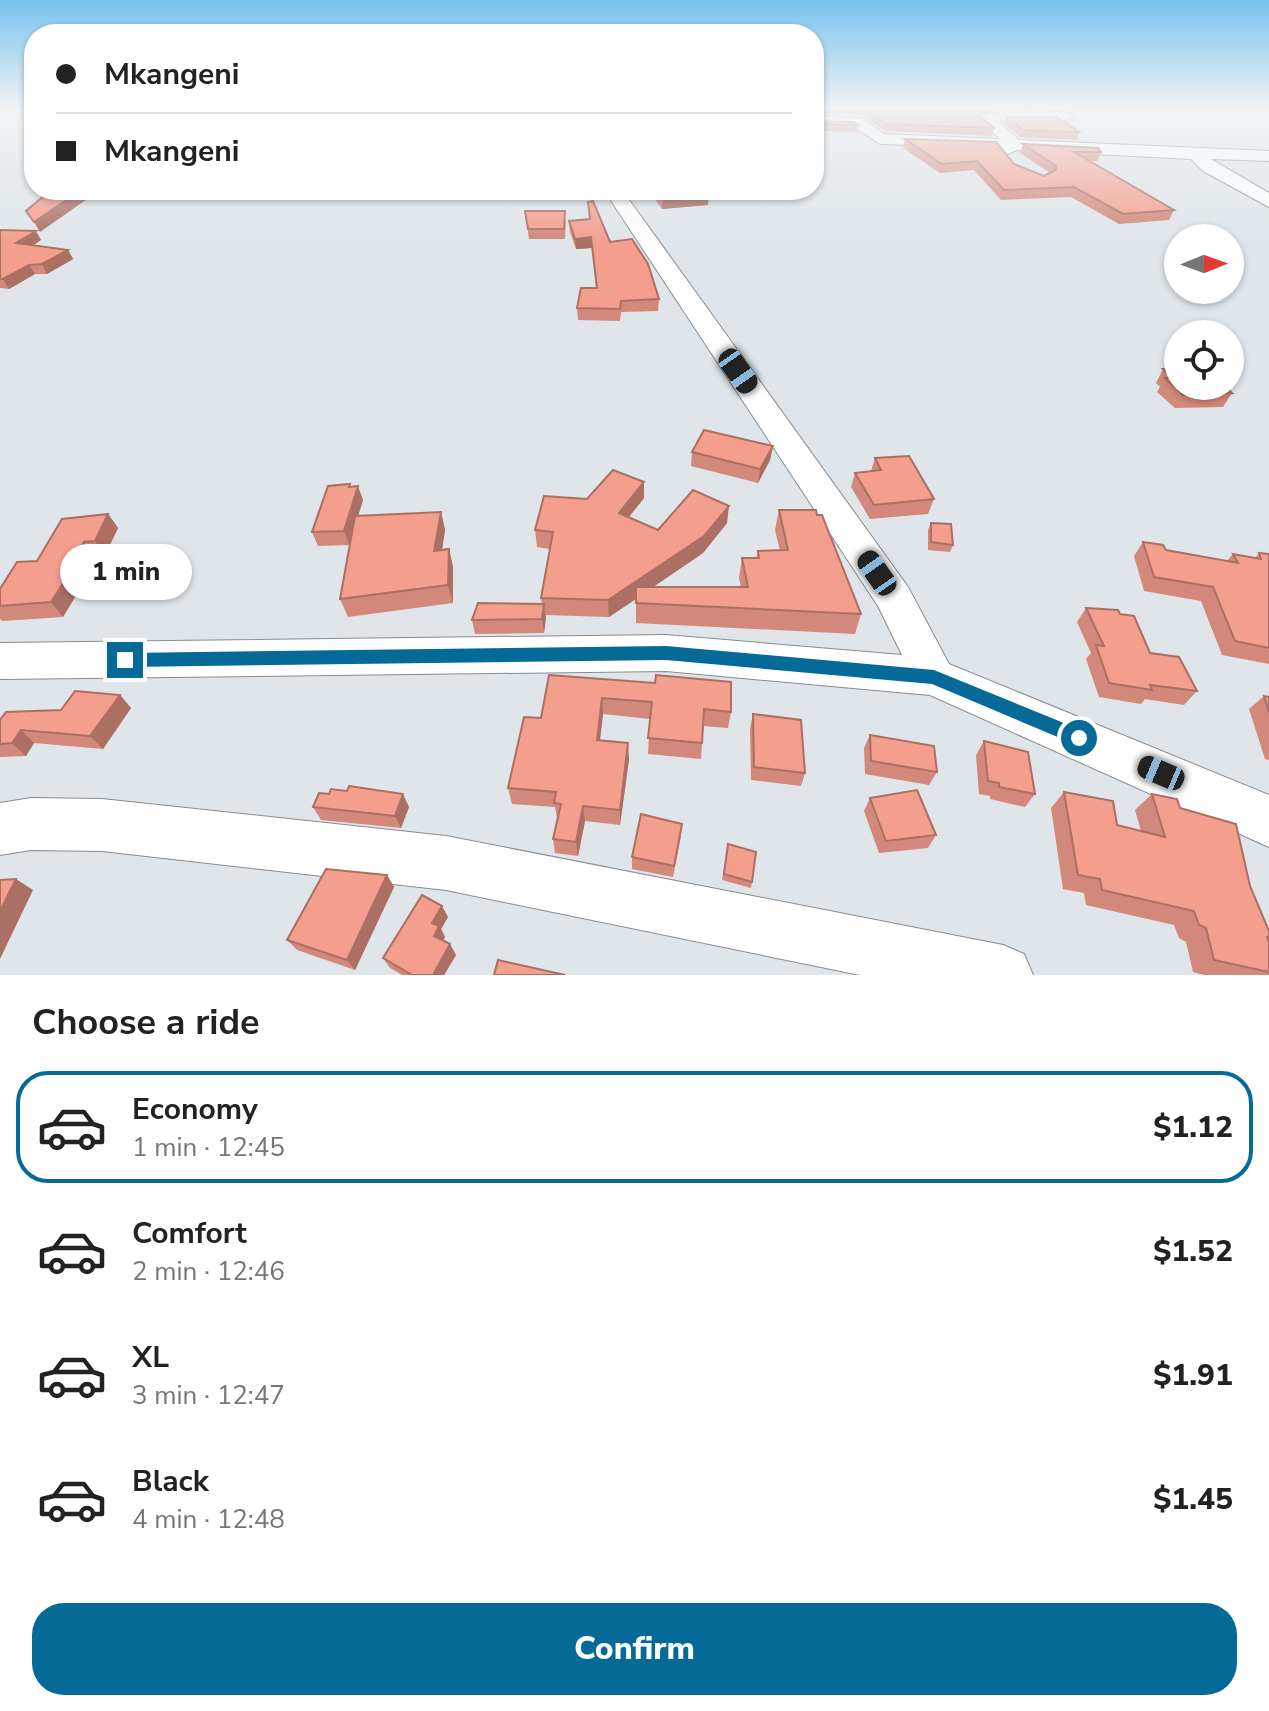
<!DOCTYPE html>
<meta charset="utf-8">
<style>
:root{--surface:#fff;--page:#f6f6f6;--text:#222;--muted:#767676;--line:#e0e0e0;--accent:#056a98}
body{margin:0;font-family:"Nunito Sans",sans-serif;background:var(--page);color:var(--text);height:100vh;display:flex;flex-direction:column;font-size:30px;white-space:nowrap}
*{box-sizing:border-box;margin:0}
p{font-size:26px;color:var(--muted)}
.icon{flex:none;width:44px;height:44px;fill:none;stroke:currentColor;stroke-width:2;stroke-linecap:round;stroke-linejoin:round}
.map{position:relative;height:975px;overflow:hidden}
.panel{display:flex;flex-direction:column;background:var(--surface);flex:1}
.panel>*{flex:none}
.hud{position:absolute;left:24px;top:24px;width:800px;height:176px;border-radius:32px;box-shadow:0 2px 6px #0004;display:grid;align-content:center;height:176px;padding:0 32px;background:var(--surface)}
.needle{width:52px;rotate:89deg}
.fabs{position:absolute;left:1164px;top:224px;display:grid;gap:16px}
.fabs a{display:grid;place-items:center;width:80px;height:80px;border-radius:50%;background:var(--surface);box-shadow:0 2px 6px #0004;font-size:40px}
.end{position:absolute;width:36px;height:36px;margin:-18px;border:10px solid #056a98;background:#fff;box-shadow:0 0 0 4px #fff}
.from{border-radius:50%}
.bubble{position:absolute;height:56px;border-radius:28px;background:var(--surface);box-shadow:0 2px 6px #0004;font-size:26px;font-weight:800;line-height:56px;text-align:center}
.car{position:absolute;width:24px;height:48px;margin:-24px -12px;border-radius:10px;box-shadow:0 0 6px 2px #0007;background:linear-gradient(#222 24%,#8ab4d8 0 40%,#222 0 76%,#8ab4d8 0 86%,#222 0)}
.hud b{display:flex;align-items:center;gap:28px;height:76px;font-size:30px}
.hud b+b{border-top:2px solid var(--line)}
.hud i{width:20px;height:20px;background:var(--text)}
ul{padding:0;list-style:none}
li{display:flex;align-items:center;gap:24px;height:112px;margin:0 16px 12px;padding:0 16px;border:4px solid transparent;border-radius:32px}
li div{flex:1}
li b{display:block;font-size:30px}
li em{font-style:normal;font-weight:800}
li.current{border-color:var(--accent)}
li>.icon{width:72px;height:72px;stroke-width:1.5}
h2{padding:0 32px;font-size:36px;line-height:96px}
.button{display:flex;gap:16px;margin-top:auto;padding:16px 32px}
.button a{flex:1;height:92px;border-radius:32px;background:var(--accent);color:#fff;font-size:32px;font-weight:800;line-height:92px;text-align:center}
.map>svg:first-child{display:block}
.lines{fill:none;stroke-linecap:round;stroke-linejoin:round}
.minor-casing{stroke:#878c90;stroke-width:2}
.minor{fill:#fff;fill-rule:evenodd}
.wall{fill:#d2887a}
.shaded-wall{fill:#ab6f63}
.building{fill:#f49e8e;stroke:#ab6f63;stroke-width:2}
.route{fill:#056a98}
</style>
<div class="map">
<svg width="1269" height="975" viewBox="0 0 1269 975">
<rect width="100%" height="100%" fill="#dfe5e9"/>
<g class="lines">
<defs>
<g id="minor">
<path d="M1022 110 1068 113 1075 117C1067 124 1015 119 998 121L1019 140 1269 151V161L1211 159 1269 193V207L1203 171 1191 159 1017 150 1008 154 1000 148 880 144 853 126H814V116L862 118 884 134 1000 139 980 121V115Z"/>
<path d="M604 190H622L908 587 949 664 1269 795V847L930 695 666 671 0 679V643L666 635 902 655 878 606Z"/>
<path d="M31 798 102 799 446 836 1003 945 1024 954 1033 975H860L446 890 102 851 31 850 0 855V803Z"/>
</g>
</defs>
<!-- minor casing -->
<use href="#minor" class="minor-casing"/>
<!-- minor -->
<use href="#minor" class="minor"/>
</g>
<!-- wall -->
<g class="wall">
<path d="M814 107H1028L980 113V116L994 128 992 136 885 131 862 115 814 113Z"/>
<path d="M1007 117 1079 132 1077 140 1020 137 1005 124Z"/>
<path d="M814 121 858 125 857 132 814 131Z"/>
<path d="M905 139 1014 164 1044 176 1050 173 1020 153 1023 144 1101 152 1098 161H1089L1174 210 1169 220 1119 224 1071 197 1001 200 974 170 940 173 903 148Z"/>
<path d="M648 190H709L708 205 662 209Z"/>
<path d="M588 202 610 242 659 299 658 311 621 312 620 321 578 320 577 308 596 288 592 248 576 249 570 232 569 221 589 219Z"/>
<path d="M525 211 566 221 565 239H529Z"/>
<path d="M0 230 41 240 33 245 68 250 73 259 47 274H35L9 289 0 288Z"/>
<path d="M1163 369 1232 393 1223 407 1175 408 1157 392 1160 387 1156 383Z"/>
<path d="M773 446 770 460 758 483 691 466 692 452Z"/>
<path d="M875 458 934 499 928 514 870 519 851 487 855 473 871 471Z"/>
<path d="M351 487 363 500 358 516 441 512 445 530 442 550 449 549 453 567V603L348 617 340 599 352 537 349 545 318 546 312 532Z"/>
<path d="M644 498 629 517 658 530 727 523 703 553 653 587H741L739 578 742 558H756L758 551H780L775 530 779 510 817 515 861 614 855 634 636 623V599L609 617 546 615 544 633 475 634 472 620 542 604 541 598 550 549 537 547 535 530 587 499Z"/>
<path d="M108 514 118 528 105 555 95 557 75 588 78 592 63 617 2 621 0 619V589L37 561Z"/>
<path d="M931 523 953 545 950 552 928 550V530Z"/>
<path d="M1143 542 1166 550 1227 561 1233 554 1255 558 1259 553 1269 554V664L1222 655 1201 601 1144 591 1134 556Z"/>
<path d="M1086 608 1120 614 1150 653 1197 691 1184 705 1145 699 1141 704 1099 697 1086 659 1091 653 1077 622Z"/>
<path d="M549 675 731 712 728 728 703 726 701 759 648 754 650 719 603 714 600 740 629 759 620 825 585 821 578 856 555 853 553 839 557 818 555 807 512 804 508 788 541 718Z"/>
<path d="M120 695 131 708 103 749 34 743 26 756 0 757V720L61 710Z"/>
<path d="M1264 696 1269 697V760L1265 759 1249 709Z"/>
<path d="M753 714 805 773 801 786 751 780 750 728Z"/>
<path d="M870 735 937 772 929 785 865 774 864 748Z"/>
<path d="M984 741 1035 794 1025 807 990 799V796L979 794 976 755Z"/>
<path d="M347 791 409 807 401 828 321 820 313 807 329 794Z"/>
<path d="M1064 792 1117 825 1141 831 1135 810 1152 794 1180 808 1250 886 1269 931V939L1268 940 1269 943V975H1204L1193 972 1186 942 1179 938 1174 925 1086 905 1084 893 1063 889 1051 808Z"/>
<path d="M870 798 936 835 928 848 879 853 864 811Z"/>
<path d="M681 836 673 877 632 869V857Z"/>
<path d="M728 844 752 882 751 888 722 880Z"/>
<path d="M387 875 394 887 355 970 297 950 287 940Z"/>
<path d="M448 917 441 929 445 937 443 941 456 955 444 975H402L390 968 383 958Z"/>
</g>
<!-- shaded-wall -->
<g class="shaded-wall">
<path d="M979 107H1028L978 113Z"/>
<path d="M81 190H97L90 197 40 232 34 222Z"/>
<path d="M695 190H709L708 205 662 209 663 193Z"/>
<path d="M36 231 41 240 22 253 16 243Z"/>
<path d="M591 237 592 248 576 249 575 239Z"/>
<path d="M68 250 73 259 47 274 42 264Z"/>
<path d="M29 265 35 274 9 289 3 279Z"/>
<path d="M773 446 770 460 758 483 760 469Z"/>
<path d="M644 482V498L619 529V513Z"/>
<path d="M350 484 355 497 358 486 363 500 349 545 344 531Z"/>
<path d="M729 506 727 523 703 553 609 617 608 600Z"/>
<path d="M441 512 445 530 439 569 434 551Z"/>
<path d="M108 514 118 528 105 555 95 541Z"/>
<path d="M84 542 95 557 75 588 78 592 63 617 51 602 62 577Z"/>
<path d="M449 549 453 567V603L448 585Z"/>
<path d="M544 604 546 618 544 633 542 619Z"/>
<path d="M120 695 131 708 103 749 90 736Z"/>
<path d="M602 698 603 714 598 756 597 740Z"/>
<path d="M21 730 34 743 26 756 12 743Z"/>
<path d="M628 743 629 759 620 825V810Z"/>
<path d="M403 794 409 807 401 828 395 816Z"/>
<path d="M583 806 585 821 578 856 576 842Z"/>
<path d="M387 875 394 887 355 970 347 960Z"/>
<path d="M16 879 33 890 0 959V911Z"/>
<path d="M442 906 448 917 441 929 445 937 440 946 434 936 432 923Z"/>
<path d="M450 944 456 955 444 975H433Z"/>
</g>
<!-- building -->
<g class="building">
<path d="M848 107H980V116L994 128 887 124 863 108Z"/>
<path d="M1007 117H1057L1079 132 1023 130Z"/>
<path d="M814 121 853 122 858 125 814 124Z"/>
<path d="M905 139 996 142 1014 164 1044 176 1056 170V166L1023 144 1098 148 1101 152H1074L1174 210 1123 214 1074 187 1004 190 977 161 942 164Z"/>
<path d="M51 190H81L34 222 26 211Z"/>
<path d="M660 190H695L663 193Z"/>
<path d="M593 201 610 242 632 239 648 264 659 299 621 301 620 309 577 308 581 288H597L591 237 575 239 569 221 590 219 588 202Z"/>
<path d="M525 211H565L564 229H528Z"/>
<path d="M0 230 36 231 16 243 68 250 42 264 29 265 3 279H0Z"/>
<path d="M1163 369H1178V386H1224L1232 393 1183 395 1165 378 1172 377Z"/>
<path d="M704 430 773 446 760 469 692 452Z"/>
<path d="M909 456 934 499 874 505 855 473 881 470 875 458Z"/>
<path d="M613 470 644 482 619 513 658 530 693 490 729 506 704 536 608 600 541 598 553 532 535 530 544 496 587 499Z"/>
<path d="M350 484 349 487 358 486 344 531 312 532 328 486Z"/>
<path d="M779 510H816L817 515H822L861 614 636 603V587H748L742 558H759L758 551 788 550Z"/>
<path d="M441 512 434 551 449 549 448 585 340 599 355 516Z"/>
<path d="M108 514 95 541 84 542 62 577H67L51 602 0 606V589L17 562 37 561 62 519Z"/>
<path d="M931 523 951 524 953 545 931 542Z"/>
<path d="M1143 542 1163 545 1166 550 1238 563 1233 554 1261 559 1259 553 1269 554V648L1235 641 1213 587 1154 577Z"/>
<path d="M478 603 544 604 542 619 472 620Z"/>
<path d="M1086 608 1118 610 1120 614 1134 616 1150 653 1179 657 1197 691 1150 685 1152 690 1109 683 1096 645 1104 646Z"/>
<path d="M549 675 655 683 656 675 731 682V712L704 709 702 743 648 738 652 702 602 698 597 740 628 743 620 810 583 806 576 842 553 839 561 804 554 803 556 792 508 788 524 717 541 718Z"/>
<path d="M75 691 120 695 90 736 21 730 12 743 0 744V720L6 712 61 710Z"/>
<path d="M1264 696 1269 697V712Z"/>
<path d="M753 714 801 720 805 773 754 767Z"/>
<path d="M870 735 934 746 937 772 871 761Z"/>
<path d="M984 741 1028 752 1035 794 999 787V783L988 781Z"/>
<path d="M349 786 403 794 395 816 313 807 319 793 329 794 331 789 347 791Z"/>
<path d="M917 790 936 835 886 841 870 798Z"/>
<path d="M1064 792 1113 801 1117 825 1165 837 1152 794 1177 799 1180 808 1236 824 1250 886 1269 931V937H1267L1269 943V972L1214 960 1206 928 1199 925 1194 911 1102 890 1100 879 1078 875Z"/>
<path d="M641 814 682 824 674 866 632 857Z"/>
<path d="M728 844 756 852 752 882 724 874Z"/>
<path d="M326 869 387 875 347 960 287 940Z"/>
<path d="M16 879 0 911V880Z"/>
<path d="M422 895 442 906 432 923 439 926 434 936 450 944 433 975H412L383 958Z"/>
<path d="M498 960 565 975H494Z"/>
</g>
<!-- sky -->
<linearGradient id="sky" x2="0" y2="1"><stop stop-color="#78c2ef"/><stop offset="0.44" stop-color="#f1f3f5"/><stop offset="1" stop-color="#f1f3f5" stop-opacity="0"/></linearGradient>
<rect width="1269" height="244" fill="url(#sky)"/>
<!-- route -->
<path class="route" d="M666 646 934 670 1086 732 1088 738 1086 744 1079 746 932 684 666 660 125 667 117 660 125 653Z"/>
</svg>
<div class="fabs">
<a><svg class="needle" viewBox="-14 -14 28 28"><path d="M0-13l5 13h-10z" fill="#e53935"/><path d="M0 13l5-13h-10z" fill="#767676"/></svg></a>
<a><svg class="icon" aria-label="locate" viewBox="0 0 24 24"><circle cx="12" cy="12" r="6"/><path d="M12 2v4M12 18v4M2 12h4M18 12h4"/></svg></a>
</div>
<i class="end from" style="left:1079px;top:738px"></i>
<i class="end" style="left:125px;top:660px"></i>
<div class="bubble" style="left:60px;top:544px;width:132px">1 min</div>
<i class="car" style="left:738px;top:371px;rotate:145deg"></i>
<i class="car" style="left:877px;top:573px;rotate:325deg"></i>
<i class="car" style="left:1161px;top:773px;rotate:293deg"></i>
<div class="hud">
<b><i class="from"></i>Mkangeni</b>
<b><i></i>Mkangeni</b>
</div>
</div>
<section class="panel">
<h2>Choose a ride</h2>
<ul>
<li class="current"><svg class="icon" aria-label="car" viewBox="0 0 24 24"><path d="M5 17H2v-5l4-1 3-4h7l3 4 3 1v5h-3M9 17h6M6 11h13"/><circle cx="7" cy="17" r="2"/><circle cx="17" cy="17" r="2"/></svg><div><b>Economy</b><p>1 min · 12:45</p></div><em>$1.12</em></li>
<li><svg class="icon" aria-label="car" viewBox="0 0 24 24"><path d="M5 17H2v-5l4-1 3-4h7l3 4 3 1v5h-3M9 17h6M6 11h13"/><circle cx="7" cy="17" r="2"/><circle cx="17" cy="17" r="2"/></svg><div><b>Comfort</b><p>2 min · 12:46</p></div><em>$1.52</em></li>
<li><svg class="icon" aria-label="car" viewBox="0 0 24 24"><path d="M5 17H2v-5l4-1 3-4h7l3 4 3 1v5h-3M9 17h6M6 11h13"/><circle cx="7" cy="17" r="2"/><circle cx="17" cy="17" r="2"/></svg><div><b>XL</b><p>3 min · 12:47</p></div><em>$1.91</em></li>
<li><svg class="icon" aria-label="car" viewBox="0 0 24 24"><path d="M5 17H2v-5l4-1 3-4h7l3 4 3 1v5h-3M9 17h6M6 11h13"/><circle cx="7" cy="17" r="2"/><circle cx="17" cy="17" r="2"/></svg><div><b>Black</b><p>4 min · 12:48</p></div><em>$1.45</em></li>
</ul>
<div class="button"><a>Confirm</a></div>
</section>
